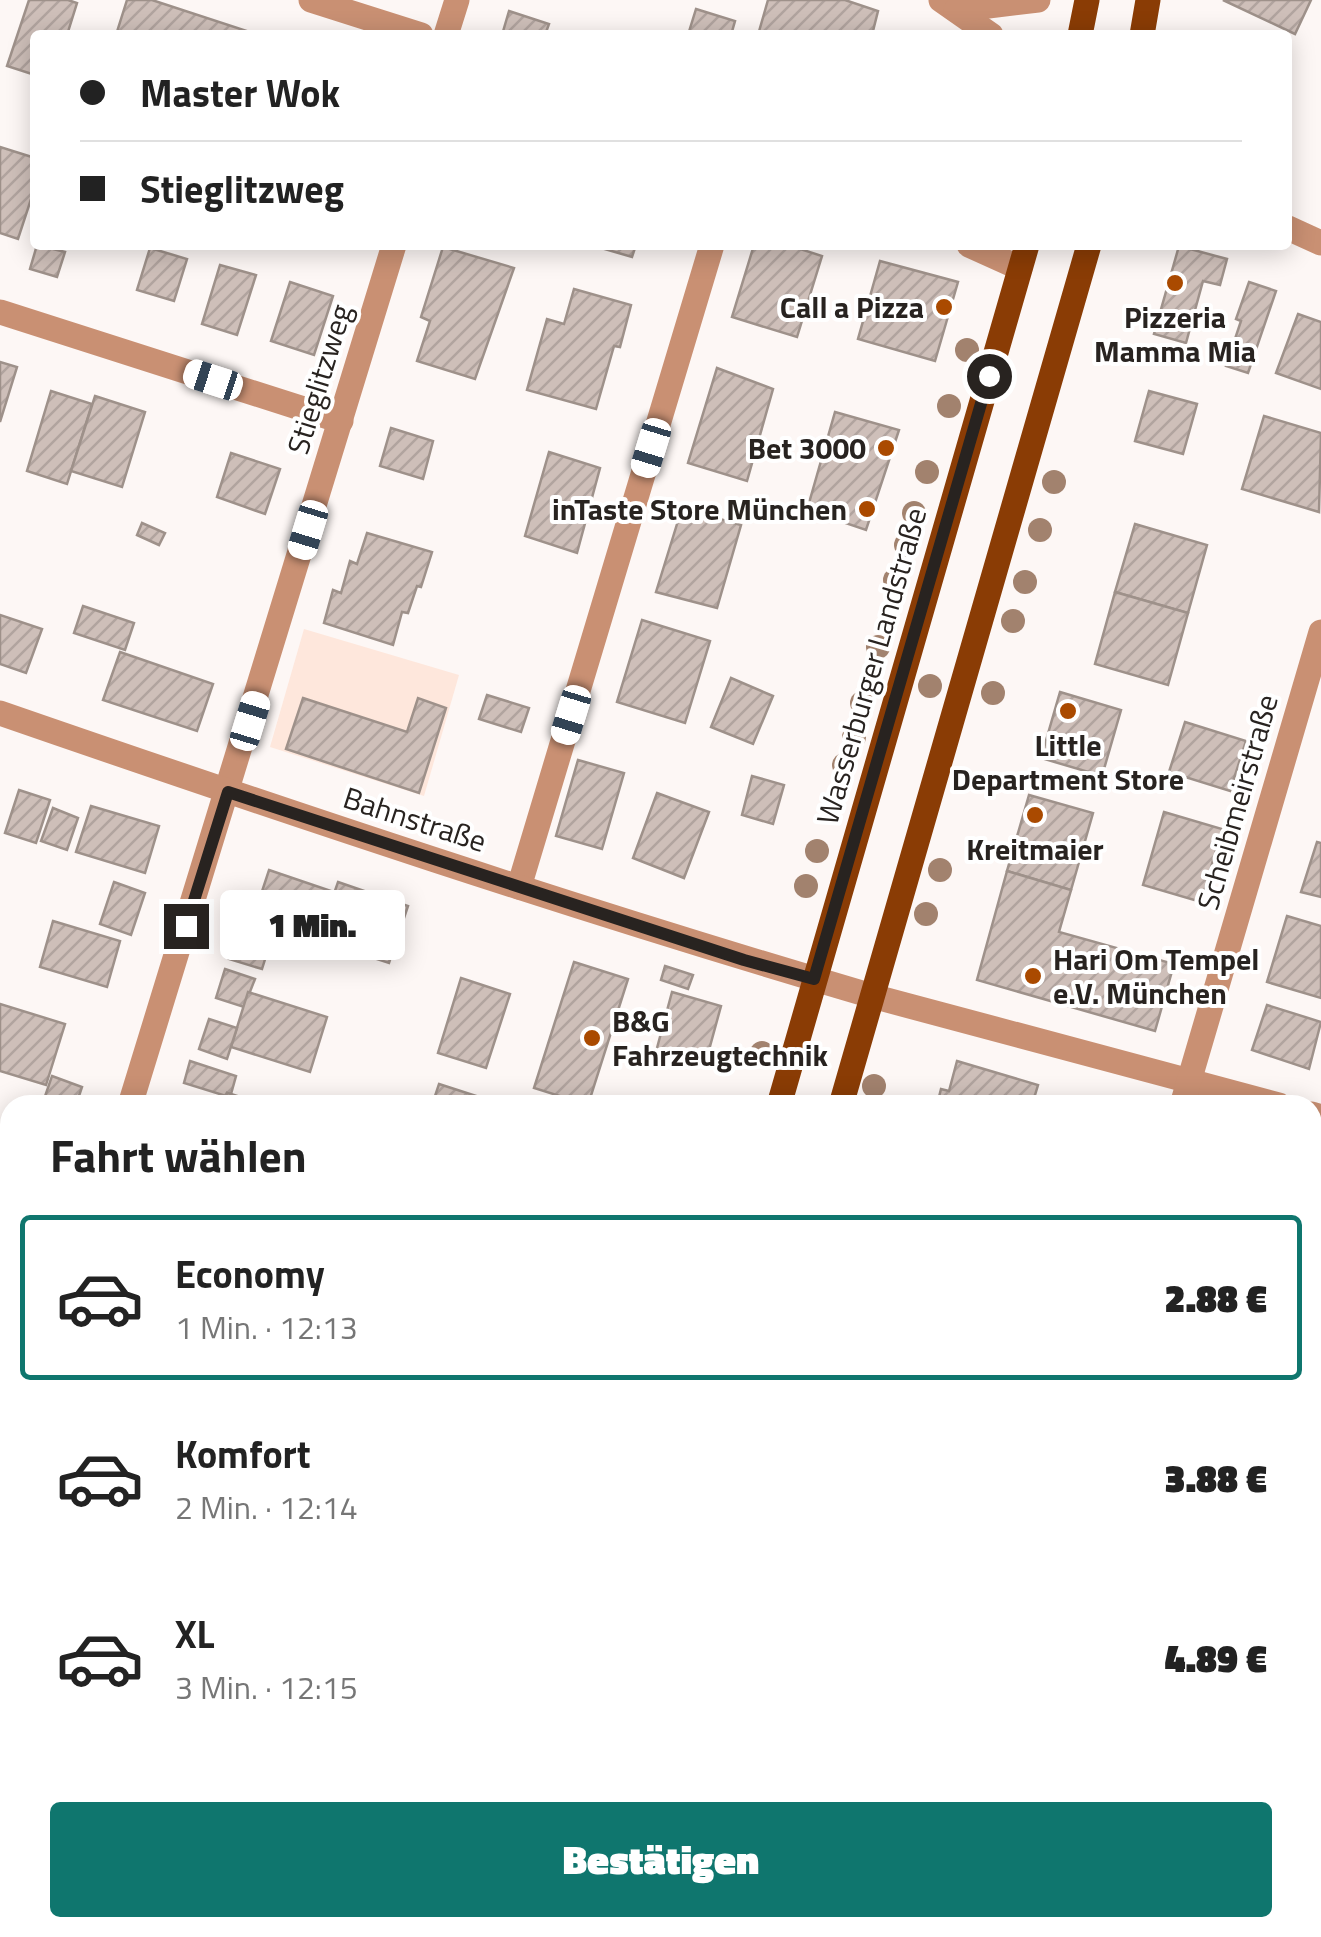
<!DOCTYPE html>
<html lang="de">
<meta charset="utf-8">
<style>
:root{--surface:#fff;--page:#f6f6f6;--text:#222;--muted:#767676;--line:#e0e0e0;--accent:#0f766e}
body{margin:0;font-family:"Titillium Web",sans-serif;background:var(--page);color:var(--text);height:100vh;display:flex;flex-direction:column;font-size:38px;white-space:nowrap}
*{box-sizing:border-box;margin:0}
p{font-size:32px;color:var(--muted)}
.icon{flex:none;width:55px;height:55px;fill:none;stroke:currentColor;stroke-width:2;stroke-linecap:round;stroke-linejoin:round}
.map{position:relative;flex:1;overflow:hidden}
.sheet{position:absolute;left:0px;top:1095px;width:1322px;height:842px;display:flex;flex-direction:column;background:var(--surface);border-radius:30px 30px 0 0;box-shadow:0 5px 25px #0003}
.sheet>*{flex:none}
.hud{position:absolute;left:30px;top:30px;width:1262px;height:220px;border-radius:10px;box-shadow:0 5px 25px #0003;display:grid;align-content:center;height:220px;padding:0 50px;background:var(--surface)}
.end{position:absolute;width:45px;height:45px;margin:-22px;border:12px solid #282320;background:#fff;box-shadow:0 0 0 5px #fff}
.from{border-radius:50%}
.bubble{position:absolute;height:70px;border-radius:10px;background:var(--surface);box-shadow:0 5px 25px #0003;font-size:32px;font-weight:800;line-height:70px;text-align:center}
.car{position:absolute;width:30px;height:60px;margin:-30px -15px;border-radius:12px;box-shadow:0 0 8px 2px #0007;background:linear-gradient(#fff 24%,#345 0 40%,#fff 0 76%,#345 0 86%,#fff 0)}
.hud b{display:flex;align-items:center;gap:35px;height:95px;font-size:38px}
.hud b+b{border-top:2px solid var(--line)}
.hud i{width:25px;height:25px;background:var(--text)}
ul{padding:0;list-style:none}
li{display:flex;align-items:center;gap:30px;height:165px;margin:0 20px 15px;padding:0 30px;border:5px solid transparent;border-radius:10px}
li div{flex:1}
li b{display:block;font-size:38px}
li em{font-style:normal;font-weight:800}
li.on{border-color:var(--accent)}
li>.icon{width:90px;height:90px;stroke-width:1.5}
h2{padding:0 50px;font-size:45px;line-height:120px}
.primary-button{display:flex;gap:20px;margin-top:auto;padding:20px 50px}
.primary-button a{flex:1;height:115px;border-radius:10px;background:var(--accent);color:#fff;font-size:40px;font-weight:800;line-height:115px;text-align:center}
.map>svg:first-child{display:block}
.built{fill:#fee7dc}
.building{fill:url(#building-hatch);stroke:#9e918a;stroke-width:2.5}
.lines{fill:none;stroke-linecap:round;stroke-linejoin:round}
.minor{stroke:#c99073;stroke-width:25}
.tertiary{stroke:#c99073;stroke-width:25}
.primary{stroke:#8a3c05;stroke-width:25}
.tree{fill:#a2826e}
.route{stroke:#282320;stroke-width:12}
.poi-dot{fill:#aa4a00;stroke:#fff;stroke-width:4}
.labels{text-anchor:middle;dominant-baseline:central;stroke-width:8;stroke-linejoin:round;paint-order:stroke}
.poi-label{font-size:30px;font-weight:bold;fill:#282320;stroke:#fff;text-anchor:end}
.street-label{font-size:30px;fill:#282320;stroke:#fff}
</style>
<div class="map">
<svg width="1321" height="1937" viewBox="0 0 1321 1937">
<defs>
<pattern id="building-hatch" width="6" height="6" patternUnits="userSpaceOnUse" patternTransform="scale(2.5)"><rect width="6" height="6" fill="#cebfb9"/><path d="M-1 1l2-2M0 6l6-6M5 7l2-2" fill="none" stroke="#b1a49f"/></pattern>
</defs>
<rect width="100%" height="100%" fill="#fdf7f5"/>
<!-- built -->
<path class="built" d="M304 629 459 675 424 796 270 747Z"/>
<!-- building -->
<g class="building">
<path d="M29 0H68L77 3 67 35H35V75L7 66Z"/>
<path d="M127 0H152L256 34 116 35Z"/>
<path d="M768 0H845L878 11 872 35H758Z"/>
<path d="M1223 0H1311L1295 34Z"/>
<path d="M696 9 735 21 731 35H688Z"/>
<path d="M509 11 549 24 545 35H502Z"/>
<path d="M0 147 35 158V187L18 239 0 233Z"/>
<path d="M37 245 65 252 57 277 30 269Z"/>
<path d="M591 245H636L632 257Z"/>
<path d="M754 245H788L822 256 797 337 732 317Z"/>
<path d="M1179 246 1227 259 1220 285 1203 281 1186 343 1154 334Z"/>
<path d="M443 247 514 268 475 379 417 361 430 321 421 317Z"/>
<path d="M150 248 187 259 174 301 137 290Z"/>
<path d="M880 261 958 282 935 361 858 339Z"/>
<path d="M220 265 256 275 237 335 202 324Z"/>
<path d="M290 282 333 296 314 355 271 341Z"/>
<path d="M1249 282 1276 291 1248 373 1226 366 1241 321 1236 319Z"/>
<path d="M574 289 631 305 620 347 614 346 596 409 527 390 547 319 564 324Z"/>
<path d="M1298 314 1321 322V389L1276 373Z"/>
<path d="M0 362 17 367 0 422Z"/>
<path d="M717 368 773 389 747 481 688 463Z"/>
<path d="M51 391 92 404 67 484 27 471Z"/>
<path d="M1149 391 1197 404 1183 454 1135 441Z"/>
<path d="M95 396 145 412 122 487 71 471Z"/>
<path d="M835 412 899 430 866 530 807 510Z"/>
<path d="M1264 416 1321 433 1319 512 1242 489Z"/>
<path d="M391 428 433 441 423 479 380 466Z"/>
<path d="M549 452 600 468 577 553 525 536Z"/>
<path d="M231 453 280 469 265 514 217 497Z"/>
<path d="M682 508 741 525 717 608 656 592Z"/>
<path d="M142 523 165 533 159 545 137 535Z"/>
<path d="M1135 524 1207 545 1188 613 1115 592Z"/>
<path d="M367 533 432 552 421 587 417 586 408 613 402 612 393 645 324 623 333 590 341 593 350 561 357 564Z"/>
<path d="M1115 592 1188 613 1168 685 1095 664Z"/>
<path d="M83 606 134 623 125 650 74 633Z"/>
<path d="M0 615 42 629 26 673 0 664Z"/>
<path d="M642 620 710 641 685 723 617 702Z"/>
<path d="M120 652 213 684 197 731 103 700Z"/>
<path d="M731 678 773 696 753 744 711 727Z"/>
<path d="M1060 692 1121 710 1102 776 1041 758Z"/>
<path d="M487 695 529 708 521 732 479 719Z"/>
<path d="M303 698 407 732 418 698 446 708 419 793 286 749Z"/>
<path d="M1185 722 1246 741 1230 791 1169 772Z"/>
<path d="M578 760 624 773 602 849 556 836Z"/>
<path d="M752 776 784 785 773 824 742 815Z"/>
<path d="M19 790 50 800 36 843 5 833Z"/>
<path d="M657 793 709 812 684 878 633 858Z"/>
<path d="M1029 795 1093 813 1071 890 1007 871Z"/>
<path d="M91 806 159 826 145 873 76 852Z"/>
<path d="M53 808 78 818 67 850 41 841Z"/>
<path d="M1164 812 1222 829 1201 902 1143 885Z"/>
<path d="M1317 842 1321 843V897L1301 892Z"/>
<path d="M269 870 334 892 317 944 252 922Z"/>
<path d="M1007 871 1071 890 1059 932 1174 964 1155 1031 977 980Z"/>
<path d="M114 882 145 893 131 935 100 924Z"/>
<path d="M338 882 408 906 389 963 318 940Z"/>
<path d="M1287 916 1321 926V998L1267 982Z"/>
<path d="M53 921 120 941 107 987 40 967Z"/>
<path d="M239 929 271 940 262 969 229 959Z"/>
<path d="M574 962 628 979 588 1105 534 1088Z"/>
<path d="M665 966 693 975 688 989 661 980Z"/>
<path d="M225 969 255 979 244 1007 216 998Z"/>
<path d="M461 978 510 994 486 1068 438 1053Z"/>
<path d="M248 992 327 1017 310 1072 231 1047Z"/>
<path d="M672 992 721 1006 706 1061 657 1048Z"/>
<path d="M0 1004 65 1024 46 1085 0 1071Z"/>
<path d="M1267 1005 1321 1022 1309 1069 1252 1050Z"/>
<path d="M209 1019 237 1028 227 1059 199 1049Z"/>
<path d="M190 1061 236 1076 231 1094 227 1093 226 1096 184 1083Z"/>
<path d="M957 1061 1038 1085 1032 1105H937L941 1089 949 1091Z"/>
<path d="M52 1076 82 1087 76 1105H42Z"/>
<path d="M439 1084 495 1102 494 1105H432Z"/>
<path d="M227 1093 231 1094 265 1105H223Z"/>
<path d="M1312 1166 1321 1168V1202L1312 1199Z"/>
<path d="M1321 1214V1295L1312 1292V1241Z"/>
<path d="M0 1241 10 1245V1296L0 1292Z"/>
<path d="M0 1698 10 1701V1776L0 1773Z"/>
<path d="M0 1793 10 1796V1878L7 1887 0 1885Z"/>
<path d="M1312 1802 1321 1804V1892L1312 1890Z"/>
<path d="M1312 1916 1321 1919 1316 1937H1232L1235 1928H1312Z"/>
<path d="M123 1928H251L248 1937H121Z"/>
<path d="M333 1928H418L416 1937H330Z"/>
<path d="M704 1928H723L758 1937H701Z"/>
<path d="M838 1928H879L876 1937H835Z"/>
<path d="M1001 1928H1048L1068 1933 1067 1937H998Z"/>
</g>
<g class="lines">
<!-- minor -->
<g class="minor">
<path d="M311 0 421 35"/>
<path d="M941 0 991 35"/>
<path d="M956 10 1038 0"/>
<path d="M446 35 457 0"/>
<path d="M1288 228 1321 243"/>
<path d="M969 245 1020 268"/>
<path d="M0 312 341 421"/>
<path d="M519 887 712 245"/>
<path d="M872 996 1279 1105"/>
<path d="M130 1105 394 245"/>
<path d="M1182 1105 1321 632"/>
<path d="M1312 1114 1321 1117"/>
<path d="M0 1516 10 1484"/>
<path d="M0 1586 10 1589"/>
<path d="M924 1937 927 1928"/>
</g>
<!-- tertiary -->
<path class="tertiary" d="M0 713C289 813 579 910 872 996"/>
<!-- primary -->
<g class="primary">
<path d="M1080 35 1087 0"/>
<path d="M1142 35 1148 0"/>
<path d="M779 1105 1027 245"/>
<path d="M841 1105 1089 245"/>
<path d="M539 1937 542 1928"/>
<path d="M601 1937 604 1928"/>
</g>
</g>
<!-- trees -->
<g class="tree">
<circle cx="967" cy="350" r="12"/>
<circle cx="949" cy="406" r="12"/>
<circle cx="927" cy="472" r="12"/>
<circle cx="1054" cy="482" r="12"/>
<circle cx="914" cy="513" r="12"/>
<circle cx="1040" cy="530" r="12"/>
<circle cx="906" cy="545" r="12"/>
<circle cx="895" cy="580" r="12"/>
<circle cx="1025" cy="582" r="12"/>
<circle cx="1013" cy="621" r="12"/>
<circle cx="878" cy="647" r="12"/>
<circle cx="930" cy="686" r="12"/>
<circle cx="993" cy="693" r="12"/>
<circle cx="862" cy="703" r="12"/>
<circle cx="854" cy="737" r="12"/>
<circle cx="844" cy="765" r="12"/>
<circle cx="817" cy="851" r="12"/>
<circle cx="940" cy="870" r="12"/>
<circle cx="806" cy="886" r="12"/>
<circle cx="926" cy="914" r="12"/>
<circle cx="762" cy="1053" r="12"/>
<circle cx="874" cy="1086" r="12"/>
</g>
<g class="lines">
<!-- route -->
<path class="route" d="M186 926 228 792 744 960 814 979 989 376"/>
</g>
<!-- markers -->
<g class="poi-dot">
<circle cx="1175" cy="283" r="10"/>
<circle cx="944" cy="307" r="10"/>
<circle cx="886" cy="448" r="10"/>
<circle cx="867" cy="509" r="10"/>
<circle cx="1068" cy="711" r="10"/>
<circle cx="1035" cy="815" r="10"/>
<circle cx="1033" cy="976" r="10"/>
<circle cx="592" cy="1038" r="10"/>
</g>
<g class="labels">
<!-- poi labels -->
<g class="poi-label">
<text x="924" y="307">Call a Pizza</text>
<text x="1175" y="317" text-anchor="middle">Pizzeria<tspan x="1175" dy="34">Mamma Mia</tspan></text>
<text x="866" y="448">Bet 3000</text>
<text x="847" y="509">inTaste Store München</text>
<text x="1068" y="745" text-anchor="middle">Little<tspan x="1068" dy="34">Department Store</tspan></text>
<text x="1035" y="849" text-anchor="middle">Kreitmaier</text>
<text x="1053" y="959" text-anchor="start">Hari Om Tempel<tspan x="1053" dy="34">e.V. München</tspan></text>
<text x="612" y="1021" text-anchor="start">B&amp;G<tspan x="612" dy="34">Fahrzeugtechnik</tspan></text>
</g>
<!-- street labels -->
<g class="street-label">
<text transform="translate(319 379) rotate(-73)">Stieglitzweg</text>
<text transform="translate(871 666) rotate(-74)">Wasserburger Landstraße</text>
<text transform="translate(1237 802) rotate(-74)">Scheibmeirstraße</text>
<text transform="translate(415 819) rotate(18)">Bahnstraße</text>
</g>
</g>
</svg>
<i class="end from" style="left:989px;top:376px"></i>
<i class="end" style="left:186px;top:926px"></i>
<div class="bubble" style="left:220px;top:890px;width:185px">1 Min.</div>
<i class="car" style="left:213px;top:380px;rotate:288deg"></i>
<i class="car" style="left:651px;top:448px;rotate:197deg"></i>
<i class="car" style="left:308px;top:530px;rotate:197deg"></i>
<i class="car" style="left:571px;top:715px;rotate:197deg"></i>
<i class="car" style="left:250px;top:721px;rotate:17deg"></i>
<div class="hud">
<b><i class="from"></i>Master Wok</b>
<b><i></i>Stieglitzweg</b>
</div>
<section class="sheet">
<h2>Fahrt wählen</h2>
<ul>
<li class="on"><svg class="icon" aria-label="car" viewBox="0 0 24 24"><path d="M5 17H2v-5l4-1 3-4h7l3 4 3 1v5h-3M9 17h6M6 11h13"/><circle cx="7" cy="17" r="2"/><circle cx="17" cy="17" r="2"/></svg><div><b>Economy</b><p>1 Min. · 12:13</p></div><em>2.88 €</em></li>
<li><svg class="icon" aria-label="car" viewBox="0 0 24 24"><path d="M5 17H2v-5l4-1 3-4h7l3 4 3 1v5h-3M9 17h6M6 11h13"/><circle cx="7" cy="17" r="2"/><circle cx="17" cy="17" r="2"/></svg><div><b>Komfort</b><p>2 Min. · 12:14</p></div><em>3.88 €</em></li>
<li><svg class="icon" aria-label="car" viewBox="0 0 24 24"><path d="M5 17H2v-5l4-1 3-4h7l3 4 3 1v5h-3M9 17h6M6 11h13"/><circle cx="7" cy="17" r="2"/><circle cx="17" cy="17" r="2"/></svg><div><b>XL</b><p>3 Min. · 12:15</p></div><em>4.89 €</em></li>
</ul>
<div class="primary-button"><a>Bestätigen</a></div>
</section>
</div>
